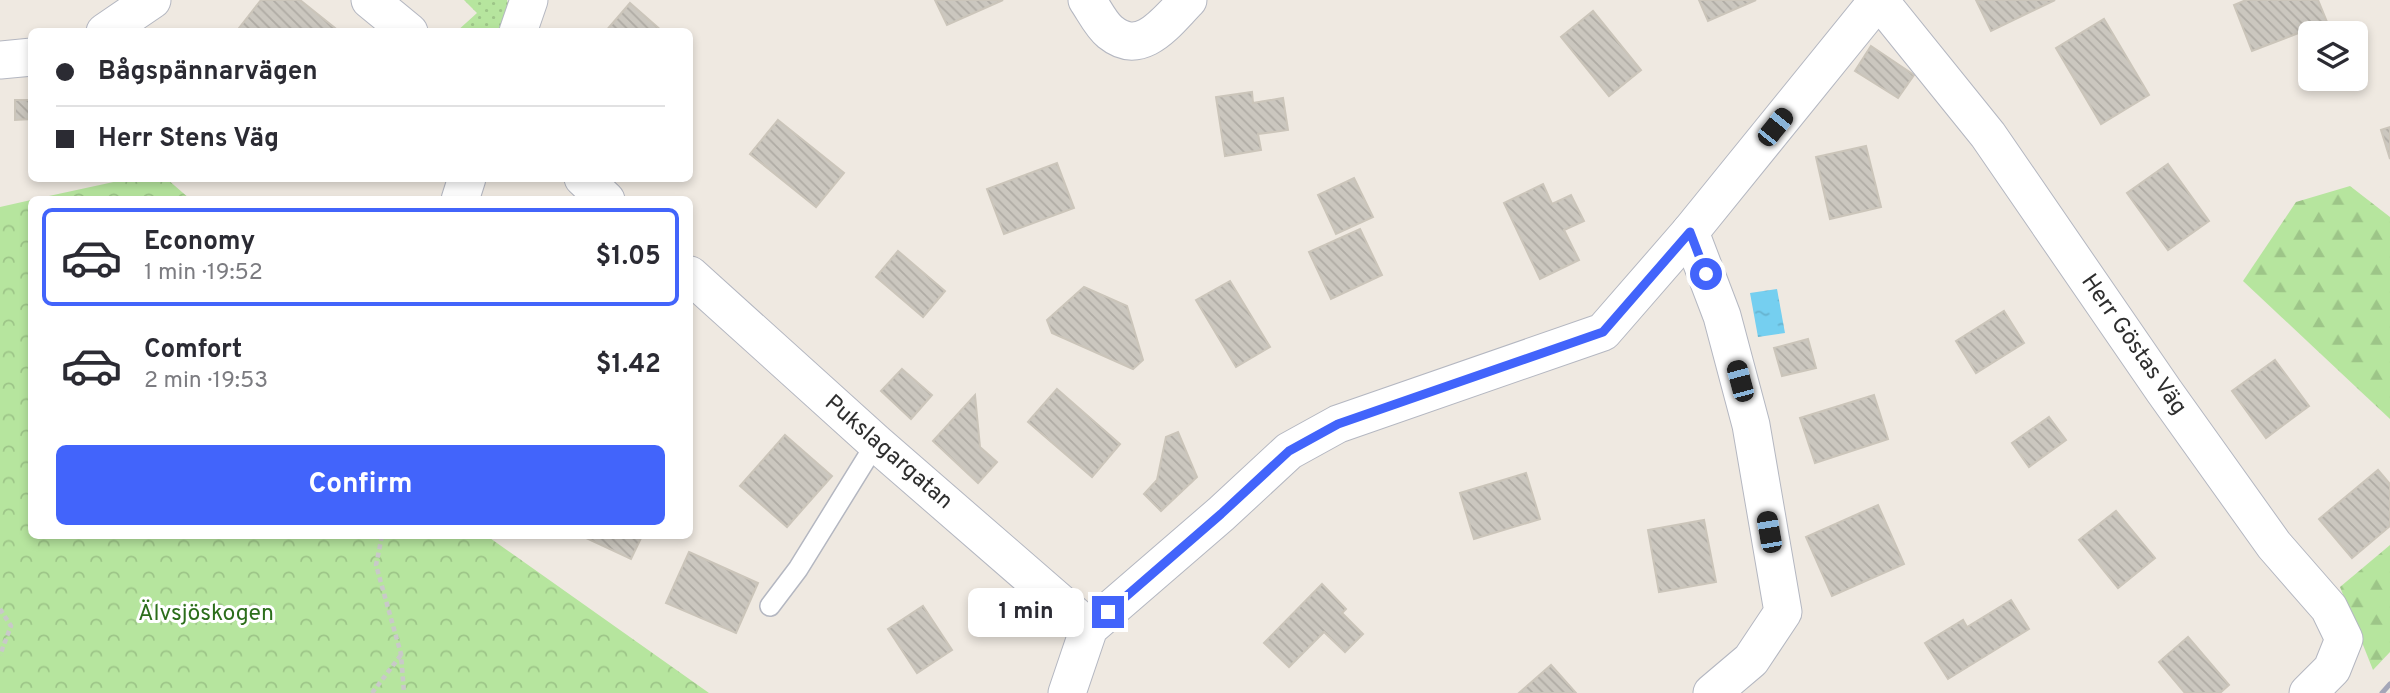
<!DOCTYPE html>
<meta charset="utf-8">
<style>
:root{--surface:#fff;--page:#f7f7f7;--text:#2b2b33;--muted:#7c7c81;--line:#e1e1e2;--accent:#4264fb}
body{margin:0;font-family:Overpass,sans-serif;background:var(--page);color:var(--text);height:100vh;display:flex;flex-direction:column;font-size:26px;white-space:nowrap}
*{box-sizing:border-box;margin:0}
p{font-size:23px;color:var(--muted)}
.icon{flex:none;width:38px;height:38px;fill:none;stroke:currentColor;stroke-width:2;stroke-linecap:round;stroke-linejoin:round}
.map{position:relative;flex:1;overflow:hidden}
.details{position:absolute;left:28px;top:196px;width:665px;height:343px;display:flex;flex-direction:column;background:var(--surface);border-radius:10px;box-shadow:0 4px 10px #0003}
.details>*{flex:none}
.hud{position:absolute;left:28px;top:28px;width:665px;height:154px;border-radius:10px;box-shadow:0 4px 10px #0003;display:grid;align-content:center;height:154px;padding:0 28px;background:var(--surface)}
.buttons{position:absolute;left:2298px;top:21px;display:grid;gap:14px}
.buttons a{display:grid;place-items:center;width:70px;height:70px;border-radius:10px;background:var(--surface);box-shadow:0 4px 10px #0003;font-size:35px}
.end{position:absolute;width:32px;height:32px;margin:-16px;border:9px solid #4264fb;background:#fff;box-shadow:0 0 0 4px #fff}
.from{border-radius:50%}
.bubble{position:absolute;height:49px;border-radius:10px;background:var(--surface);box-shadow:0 4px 10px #0003;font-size:23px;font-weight:700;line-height:49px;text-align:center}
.car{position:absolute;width:21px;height:42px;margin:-21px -10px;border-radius:9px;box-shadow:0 0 5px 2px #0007;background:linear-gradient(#222 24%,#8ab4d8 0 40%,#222 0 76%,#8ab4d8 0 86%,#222 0)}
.hud b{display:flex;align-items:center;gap:24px;height:66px;font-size:26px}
.hud b+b{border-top:2px solid var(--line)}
.hud i{width:18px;height:18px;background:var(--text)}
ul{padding:12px 0 0;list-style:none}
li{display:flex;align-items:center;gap:21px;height:98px;margin:0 14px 10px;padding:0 14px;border:4px solid transparent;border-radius:10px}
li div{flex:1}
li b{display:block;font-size:26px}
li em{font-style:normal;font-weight:700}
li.active{border-color:var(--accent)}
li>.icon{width:63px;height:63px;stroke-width:1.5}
.primary-button{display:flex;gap:14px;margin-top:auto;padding:14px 28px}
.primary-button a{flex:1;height:80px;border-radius:10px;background:var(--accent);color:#fff;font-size:28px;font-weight:700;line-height:80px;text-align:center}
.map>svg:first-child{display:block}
.grass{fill:url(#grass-dots)}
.forest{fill:url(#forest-firs)}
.park{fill:url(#park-crowns)}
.water{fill:url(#water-ripples)}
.building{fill:url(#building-back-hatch);stroke:#cbc5ba;stroke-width:2}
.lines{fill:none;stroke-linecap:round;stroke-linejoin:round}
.service-casing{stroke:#b4b7c1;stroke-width:22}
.minor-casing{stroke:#b4b7c1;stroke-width:39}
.path{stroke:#c9c9c9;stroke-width:4.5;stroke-dasharray:5 3.5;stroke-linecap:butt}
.service{stroke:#fff;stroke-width:19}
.minor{stroke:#fff;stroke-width:37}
.rail{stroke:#a3a6b8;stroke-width:5}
.route{stroke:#4264fb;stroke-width:9}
.labels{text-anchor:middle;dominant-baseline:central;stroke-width:6;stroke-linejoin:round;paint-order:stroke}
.street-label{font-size:23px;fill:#2e2e2e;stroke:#fff}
.park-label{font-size:23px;fill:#2c6e1b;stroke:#fff}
</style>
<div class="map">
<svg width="2390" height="693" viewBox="0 0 2390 693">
<defs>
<pattern id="grass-dots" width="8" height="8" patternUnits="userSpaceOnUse" patternTransform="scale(1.75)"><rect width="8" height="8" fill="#b6e59e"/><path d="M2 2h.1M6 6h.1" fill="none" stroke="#9dc588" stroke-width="1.8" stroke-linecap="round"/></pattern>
<pattern id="forest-firs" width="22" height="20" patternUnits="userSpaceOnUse" patternTransform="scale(1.75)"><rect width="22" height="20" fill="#b6e59e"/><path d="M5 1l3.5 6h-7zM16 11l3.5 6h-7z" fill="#9dc588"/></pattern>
<pattern id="park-crowns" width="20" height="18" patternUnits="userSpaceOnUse" patternTransform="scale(1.75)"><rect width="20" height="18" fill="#b6e59e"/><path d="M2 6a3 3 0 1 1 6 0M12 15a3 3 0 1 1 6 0" fill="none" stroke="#9dc588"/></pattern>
<pattern id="water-ripples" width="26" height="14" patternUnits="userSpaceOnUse" patternTransform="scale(1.75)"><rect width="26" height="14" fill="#75cff0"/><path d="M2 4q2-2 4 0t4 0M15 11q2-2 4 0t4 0" fill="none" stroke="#66b2ce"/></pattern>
<pattern id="building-back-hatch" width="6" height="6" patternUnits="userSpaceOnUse" patternTransform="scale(1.75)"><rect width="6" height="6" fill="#cbc7bf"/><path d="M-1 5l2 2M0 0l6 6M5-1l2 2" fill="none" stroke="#afaba4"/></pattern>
</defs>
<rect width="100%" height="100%" fill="#efe9e1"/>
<!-- grass -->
<path class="grass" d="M464 0H507L511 14 504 31 456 32 477 13Z"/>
<!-- forest -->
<g class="forest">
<path d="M2350 186 2390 217V419L2243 281 2296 202Z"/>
<path d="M2390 545V652L2373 670 2340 587Z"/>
</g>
<!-- park -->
<g class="park">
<path d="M132 178 167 179 190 199H35Z"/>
<path d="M31 200 32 536H487L709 693H0V207Z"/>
</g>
<!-- water -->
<path class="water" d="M1777 289 1785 333 1758 337 1750 293Z"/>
<!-- building -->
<g class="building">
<path d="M261 0H300L340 32H236Z"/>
<path d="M935 0H1003L947 25Z"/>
<path d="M1699 0H1756L1708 21Z"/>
<path d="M1976 0H2055L1991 31Z"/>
<path d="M2246 0H2318L2327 22 2252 51 2234 5Z"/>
<path d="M630 3 663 32H605Z"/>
<path d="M1593 11 1641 70 1609 96 1561 37Z"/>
<path d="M2104 19 2149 95 2101 124 2056 48Z"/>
<path d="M1871 46 1914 75 1898 98 1855 71Z"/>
<path d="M1252 92 1253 103 1283 98 1288 130 1258 134 1261 150 1225 156 1216 97Z"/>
<path d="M15 100H32V119L15 120Z"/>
<path d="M778 120 844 173 816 207 750 154Z"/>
<path d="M2390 127V159L2381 130Z"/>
<path d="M1866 146 1881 207 1830 219 1816 157Z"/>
<path d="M1057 163 1074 208 1004 234 987 189Z"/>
<path d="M2168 164 2209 221 2168 250 2127 193Z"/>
<path d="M1354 178 1373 217 1336 234 1318 195Z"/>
<path d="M1543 184 1552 204 1571 195 1584 221 1564 230 1579 260 1540 279 1504 203Z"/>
<path d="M1360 229 1382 275 1331 299 1309 252Z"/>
<path d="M898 251 945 291 923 317 876 277Z"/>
<path d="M1230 281 1270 347 1236 367 1196 300Z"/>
<path d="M1084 287 1127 306 1143 360 1133 369 1052 333 1047 320Z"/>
<path d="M2004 311 2024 343 1976 373 1956 341Z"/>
<path d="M1808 339 1816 368 1782 376 1774 348Z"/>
<path d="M2275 360 2309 406 2266 438 2232 391Z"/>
<path d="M902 369 932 395 911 419 881 391Z"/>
<path d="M1057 389 1120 444 1092 477 1028 422Z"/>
<path d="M975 395 980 447 997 462 978 483 933 441Z"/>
<path d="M1874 395 1888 439 1815 463 1800 418Z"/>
<path d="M2049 417 2066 440 2029 467 2012 443Z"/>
<path d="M1178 432 1197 477 1161 511 1144 494 1157 480 1166 437Z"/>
<path d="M785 435 832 476 787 527 740 486Z"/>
<path d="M2378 470 2390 484V526L2352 558 2319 519Z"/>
<path d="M1526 473 1540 519 1474 539 1460 493Z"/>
<path d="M1878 505 1904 564 1832 596 1806 537Z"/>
<path d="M2116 511 2155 558 2118 588 2079 540Z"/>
<path d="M1704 520 1716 582 1659 592 1648 530Z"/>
<path d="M582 536H642L631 559Z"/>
<path d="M689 552 758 583 736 633 666 603Z"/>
<path d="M1322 584 1346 609 1342 613 1363 634 1345 652 1324 632 1289 667 1264 643Z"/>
<path d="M2011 600 2029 629 1948 679 1925 643 1963 620 1967 627Z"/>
<path d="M923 606 952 650 917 673 888 629Z"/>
<path d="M2188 637 2229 685 2220 693H2185L2159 662Z"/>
<path d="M1551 665 1576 693H1519Z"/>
</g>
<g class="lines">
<defs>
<path id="service" d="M770 606 798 569 876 443"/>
<g id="minor">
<path d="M370 0 409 32"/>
<path d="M1087 0C1094 10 1101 25 1110 32 1142 58 1167 21 1188 0"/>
<path d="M1879 0 1988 135 2164 391 2274 545 2329 608 2344 639 2332 669 2308 693"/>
<path d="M105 32 152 0"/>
<path d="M518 32 529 0"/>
<path d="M0 60 32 57"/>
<path d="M583 178 606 200"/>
<path d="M460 200 467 178"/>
<path d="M1690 232 1722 316 1751 425 1783 612 1751 660 1712 693"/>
<path d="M690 275 876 443 1089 628"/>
<path d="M1067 693 1089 628 1221 514 1289 451 1338 424 1603 332 1690 232 1878 0"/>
</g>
</defs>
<!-- service casing -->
<use href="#service" class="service-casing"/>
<!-- minor casing -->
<use href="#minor" class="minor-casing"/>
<!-- path -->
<g class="path">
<path d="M382 536 376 565 401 654 404 693"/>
<path d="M0 609 11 626 0 655"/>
<path d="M372 693 401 655"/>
</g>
<!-- service -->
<use href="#service" class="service"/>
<!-- minor -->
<use href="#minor" class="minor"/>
<!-- rail -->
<path class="rail" d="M2382 693 2390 684"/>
</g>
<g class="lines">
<!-- route -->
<path class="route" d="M1108 612 1221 514 1289 451 1338 424 1603 332 1690 232 1706 274"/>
</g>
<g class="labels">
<!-- street labels -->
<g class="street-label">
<text transform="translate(2133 345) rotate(55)">Herr Göstas Väg</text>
<text transform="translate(888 453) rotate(41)">Pukslagargatan</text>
</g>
<!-- park labels -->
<g class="park-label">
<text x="206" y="614">Älvsjöskogen</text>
</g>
</g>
</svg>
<div class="buttons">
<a><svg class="icon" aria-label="layers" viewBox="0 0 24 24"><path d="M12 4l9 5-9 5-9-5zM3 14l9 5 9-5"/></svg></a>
</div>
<i class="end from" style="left:1706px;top:274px"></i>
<i class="end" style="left:1108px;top:612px"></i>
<div class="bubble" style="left:968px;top:588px;width:116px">1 min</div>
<i class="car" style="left:1775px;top:127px;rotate:39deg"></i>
<i class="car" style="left:1740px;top:381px;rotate:345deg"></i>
<i class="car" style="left:1769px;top:532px;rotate:350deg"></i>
<div class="hud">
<b><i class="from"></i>Bågspännarvägen</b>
<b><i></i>Herr Stens Väg</b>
</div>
<section class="details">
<ul>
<li class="active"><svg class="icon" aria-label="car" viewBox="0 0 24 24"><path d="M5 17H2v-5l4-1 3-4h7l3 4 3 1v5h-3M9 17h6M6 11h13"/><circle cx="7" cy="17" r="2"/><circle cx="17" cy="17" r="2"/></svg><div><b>Economy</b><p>1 min · 19:52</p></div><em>$1.05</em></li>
<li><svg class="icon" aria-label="car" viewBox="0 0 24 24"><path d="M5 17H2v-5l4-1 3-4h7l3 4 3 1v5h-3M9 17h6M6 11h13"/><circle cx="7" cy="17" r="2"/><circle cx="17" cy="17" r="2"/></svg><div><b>Comfort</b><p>2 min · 19:53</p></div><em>$1.42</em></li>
</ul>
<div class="primary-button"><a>Confirm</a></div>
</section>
</div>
